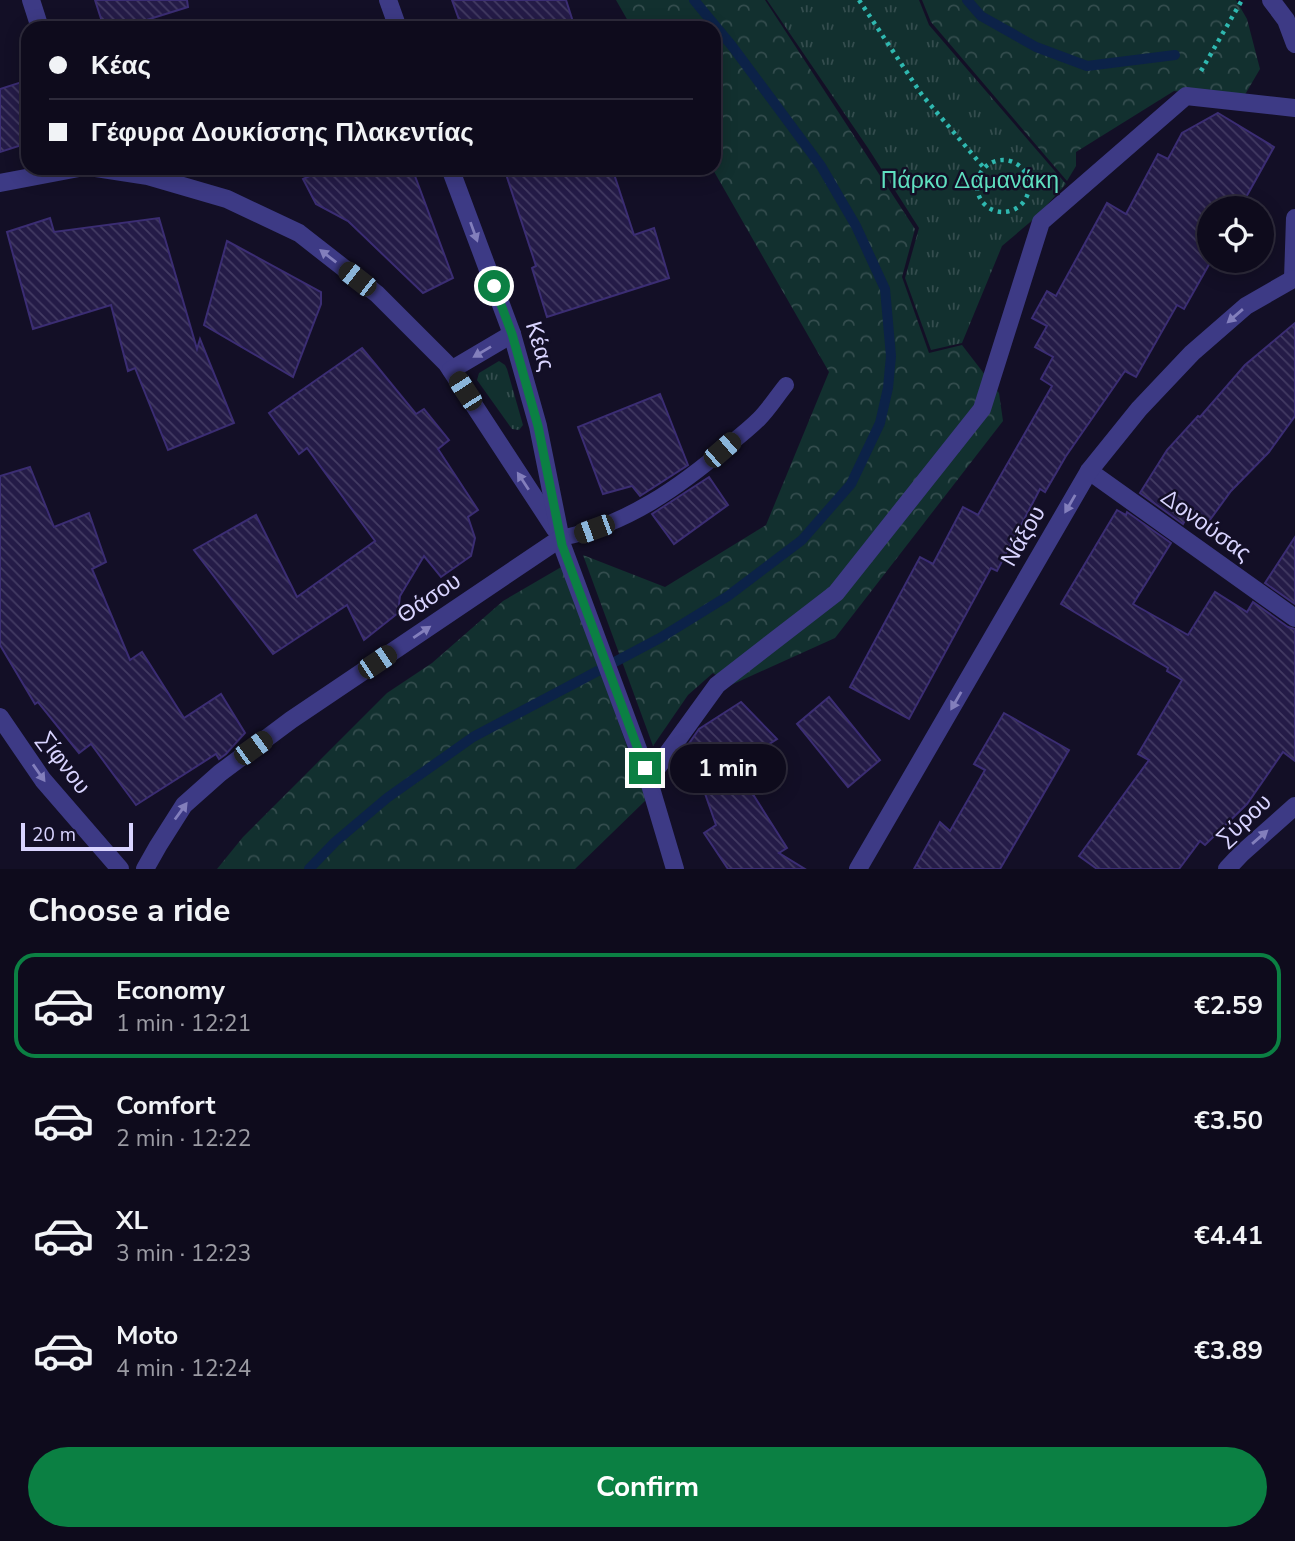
<!DOCTYPE html>
<meta charset="utf-8">
<style>
:root{--surface:#0e0b1c;--page:#1c1929;--text:#f1f3f6;--muted:#9b9ba3;--line:#2e2b3b;--accent:#0b8043}
body{margin:0;font-family:"Nunito Sans",sans-serif;background:var(--page);color:var(--text);height:100vh;display:flex;flex-direction:column;font-size:26px;white-space:nowrap}
*{box-sizing:border-box;margin:0}
p{font-size:23px;color:var(--muted)}
.icon{flex:none;width:38px;height:38px;fill:none;stroke:currentColor;stroke-width:2;stroke-linecap:round;stroke-linejoin:round}
.map{position:relative;height:869px;overflow:hidden}
.panel{display:flex;flex-direction:column;background:var(--surface);flex:1}
.panel>*{flex:none}
.hud{position:absolute;left:21px;top:21px;width:700px;height:154px;border-radius:21px;box-shadow:0 4px 18px #0003,0 0 0 2px var(--line);display:grid;align-content:center;height:154px;padding:0 28px;background:var(--surface)}
.tools{position:absolute;left:1197px;top:196px;display:grid;gap:14px}
.tools a{display:grid;place-items:center;width:77px;height:77px;border-radius:50%;background:var(--surface);box-shadow:0 4px 18px #0003,0 0 0 2px var(--line);font-size:35px}
.scale{position:absolute;left:21px;bottom:18px;width:112px;box-sizing:border-box;padding-left:7px;border:4px solid #d9d4ff;border-top:0;font-size:19px;line-height:24px;white-space:nowrap;color:#d9d4ff;-webkit-text-stroke:5px #130f26;paint-order:stroke}
.end{position:absolute;width:32px;height:32px;margin:-16px;border:9px solid #0b8043;background:#fff;box-shadow:0 0 0 4px #fff}
.from{border-radius:50%}
.bubble{position:absolute;height:49px;border-radius:24px;background:var(--surface);box-shadow:0 4px 18px #0003,0 0 0 2px var(--line);font-size:23px;font-weight:700;line-height:49px;text-align:center}
.car{position:absolute;width:21px;height:42px;margin:-21px -10px;border-radius:9px;box-shadow:0 0 5px 2px #0007;background:linear-gradient(#222 24%,#8ab4d8 0 40%,#222 0 76%,#8ab4d8 0 86%,#222 0)}
.hud b{display:flex;align-items:center;gap:24px;height:66px;font-size:26px}
.hud b+b{border-top:2px solid var(--line)}
.hud i{width:18px;height:18px;background:var(--text)}
ul{padding:0;list-style:none}
li{display:flex;align-items:center;gap:21px;height:105px;margin:0 14px 10px;padding:0 14px;border:4px solid transparent;border-radius:21px}
li div{flex:1}
li b{display:block;font-size:26px}
li em{font-style:normal;font-weight:700}
li.current{border-color:var(--accent)}
li>.icon{width:63px;height:63px;stroke-width:1.5}
h2{padding:0 28px;font-size:32px;line-height:84px}
.action{display:flex;gap:14px;margin-top:auto;padding:14px 28px}
.action a{flex:1;height:80px;border-radius:42px;background:var(--accent);color:#fff;font-size:28px;font-weight:700;line-height:80px;text-align:center}
.map>svg:first-child{display:block}
.grass{fill:url(#grass-tufts)}
.forest{fill:url(#forest-crowns)}
.lines{fill:none;stroke-linecap:round;stroke-linejoin:round}
.stream{stroke:#0c2248;stroke-width:10}
.building{fill:url(#building-back-hatch);stroke:#3b2d73;stroke-width:2}
.path{stroke:#2fb8b0;stroke-width:4.5;stroke-dasharray:3.5 5;stroke-linecap:butt}
.service{stroke:#3d3a85;stroke-width:16}
.pedestrian{stroke:#3d3a85;stroke-width:18}
.minor{stroke:#3d3a85;stroke-width:18}
.oneway{fill:#837fbc}
.route{stroke:#0b8043;stroke-width:9}
.labels{text-anchor:middle;dominant-baseline:central;stroke-width:5;stroke-linejoin:round;paint-order:stroke}
.park-label{font-size:23px;fill:#5fe0c0;stroke:#130f26}
.street-label{font-size:23px;fill:#d9d4ff;stroke:#130f26}
</style>
<div class="map">
<svg width="1295" height="869" viewBox="0 0 1295 869">
<defs>
<pattern id="grass-tufts" width="24" height="20" patternUnits="userSpaceOnUse" patternTransform="scale(1.75)"><rect width="24" height="20" fill="#12302f"/><path d="M3 7l-1-3M5 7V3M7 7l1-3M15 17l-1-3M17 17v-4M19 17l1-3" fill="none" stroke="#344d4e"/></pattern>
<pattern id="forest-crowns" width="20" height="18" patternUnits="userSpaceOnUse" patternTransform="scale(1.75)"><rect width="20" height="18" fill="#12302f"/><path d="M2 6a3 3 0 1 1 6 0M12 15a3 3 0 1 1 6 0" fill="none" stroke="#344d4e"/></pattern>
<pattern id="building-back-hatch" width="6" height="6" patternUnits="userSpaceOnUse" patternTransform="scale(1.75)"><rect width="6" height="6" fill="#241b47"/><path d="M-1 5l2 2M0 0l6 6M5-1l2 2" fill="none" stroke="#433b63"/></pattern>
</defs>
<rect width="100%" height="100%" fill="#130f26"/>
<!-- grass -->
<g class="grass">
<path d="M767 0H919L929 25 1066 184 1035 218 1002 246 962 343 931 350 905 278 919 228 868 148Z"/>
<path d="M499 361 505 365 507 369 523 425 519 430 512 429 477 380 479 373Z"/>
</g>
<!-- forest -->
<g class="forest">
<path d="M616 0H765L915 229 902 277 929 353 962 345 999 393 1003 421 835 638 731 685 713 673 688 695 653 746 583 555 665 587 766 525 829 372 712 168H714V28H632Z"/>
<path d="M922 0H1236L1247 19 1260 69 1243 98 1174 91 1076 152V166L1067 181 931 22Z"/>
<path d="M563 566 646 800 575 869H217L243 837 387 693 432 663 503 601Z"/>
</g>
<g class="lines">
<!-- stream -->
<g class="stream">
<path d="M967 0 981 16 1036 47 1087 66 1175 55"/>
<path d="M309 869 335 842 387 798 473 737 660 638 728 596 802 540 851 484 880 423 888 388 891 356 885 289 856 226 821 166 732 46 694 0"/>
</g>
</g>
<!-- building -->
<g class="building">
<path d="M95 0H187L188 7 121 28H104Z"/>
<path d="M452 0H566L575 28H462Z"/>
<path d="M28 80V143L0 152V89Z"/>
<path d="M1218 113 1274 147 1240 208H1209V261H1211L1184 309 1177 305 1136 377 1125 371 1066 456 1045 492 1040 489 997 571 991 568 909 719 850 687 920 557 933 564 963 507 978 515 1052 386 1041 379 1053 357 1035 347 1047 326 1032 318 1047 291 1056 296 1107 203 1126 214 1158 154 1168 159 1182 133Z"/>
<path d="M327 168H412L453 278 423 293 348 221 316 204 303 179Z"/>
<path d="M504 168H612L634 235 654 228 669 278 547 317 532 268 536 266Z"/>
<path d="M50 218 54 232 159 218 197 349 200 339 234 423 168 450 135 368 128 371 111 305 33 329 7 232Z"/>
<path d="M227 241 321 292V304L293 377 204 325Z"/>
<path d="M1295 323V416L1269 452 1231 491 1204 528 1187 517 1183 524 1140 493 1167 450 1198 416 1200 417 1245 365Z"/>
<path d="M362 348 416 414 424 409 449 440 438 449 478 510 468 517 475 538 471 556 441 577 424 556 400 596 398 613 364 640 347 605 273 654 194 550 256 515 297 597 375 541 307 448 299 454 269 413Z"/>
<path d="M660 394 688 465 640 496 632 486 603 494 578 427Z"/>
<path d="M30 467 54 527 89 513 106 562 92 569 130 660 142 652 184 718 221 694 245 733 226 754 219 759 216 754 136 805 91 744 79 753 38 702 35 704 0 645V476Z"/>
<path d="M709 477 728 505 674 544 652 514Z"/>
<path d="M1117 510 1126 515 1127 512 1171 543 1133 604 1188 635 1215 592 1247 612 1253 602 1288 627 1295 629V761L1283 752 1247 804 1205 845 1200 841 1179 869H1097L1079 856 1149 760 1138 754 1182 680 1167 671 1168 668 1061 604Z"/>
<path d="M1295 537V604L1265 583Z"/>
<path d="M829 697 880 760 848 787 797 724Z"/>
<path d="M741 702 777 739 735 766 787 848 779 853 805 869H728L704 833 716 825 688 745 699 729Z"/>
<path d="M1004 713 1069 750 1000 869H914L940 822 950 831 985 770 974 764Z"/>
</g>
<g class="lines">
<!-- path -->
<g class="path">
<path d="M859 0 922 95 984 168"/>
<path d="M1201 71 1242 0"/>
<circle cx="1003" cy="186" r="26"/>
</g>
<!-- service -->
<path class="service" d="M561 538C626 525 680 487 730 444 740 436 750 428 759 419 769 409 777 396 786 385"/>
<!-- pedestrian -->
<path class="pedestrian" d="M649 779 717 685 836 593 982 409 1041 222 1186 96 1295 108"/>
<!-- minor -->
<g class="minor">
<path d="M31 0 40 28"/>
<path d="M388 0 398 28"/>
<path d="M1271 0 1286 20 1295 44"/>
<path d="M96 168 148 176 227 199 299 233 377 294 447 364 555 529"/>
<path d="M450 168 512 334 538 426 562 545 645 768 675 869"/>
<path d="M0 183 79 168"/>
<path d="M1293 279 1295 218"/>
<path d="M451 370 512 334"/>
<path d="M1089 471 1295 618"/>
<path d="M0 717 43 780 120 869"/>
<path d="M145 869 158 846 184 805 220 773 291 720 561 538"/>
<path d="M858 869 1089 471 1139 409 1192 353 1246 306 1293 279"/>
<path d="M1227 869 1241 854 1295 806"/>
</g>
</g>
<!-- one-way arrows -->
<defs><path id="oneway-solid" d="M-6-.8H1V-3.2L6.5 0L1 3.2V.8H-6Z" transform="scale(1.75)"/></defs>
<g class="oneway">
<use href="#oneway-solid" transform="translate(474 232) rotate(70)"/>
<use href="#oneway-solid" transform="translate(328 256) rotate(-142)"/>
<use href="#oneway-solid" transform="translate(1235 316) rotate(139)"/>
<use href="#oneway-solid" transform="translate(482 352) rotate(149)"/>
<use href="#oneway-solid" transform="translate(523 481) rotate(-123)"/>
<use href="#oneway-solid" transform="translate(1070 504) rotate(120)"/>
<use href="#oneway-solid" transform="translate(422 632) rotate(-34)"/>
<use href="#oneway-solid" transform="translate(956 701) rotate(120)"/>
<use href="#oneway-solid" transform="translate(39 773) rotate(55)"/>
<use href="#oneway-solid" transform="translate(181 811) rotate(-54)"/>
<use href="#oneway-solid" transform="translate(1260 837) rotate(-41)"/>
</g>
<g class="lines">
<!-- route -->
<path class="route" d="M494 286 512 334 538 426 562 545 645 768"/>
</g>
<g class="labels">
<!-- park labels -->
<g class="park-label">
<text x="970" y="180">Πάρκο Δαμανάκη</text>
</g>
<!-- street labels -->
<g class="street-label">
<text transform="translate(540 346) rotate(73)">Κέας</text>
<text transform="translate(1206 525) rotate(36)">Δονούσας</text>
<text transform="translate(1023 536) rotate(-60)">Νάξου</text>
<text transform="translate(429 598) rotate(-34)">Θάσου</text>
<text transform="translate(64 763) rotate(53)">Σίφνου</text>
<text transform="translate(1244 820) rotate(-43)">Σύρου</text>
</g>
</g>
</svg>
<div class="tools">
<a><svg class="icon" aria-label="locate" viewBox="0 0 24 24"><circle cx="12" cy="12" r="6"/><path d="M12 2v4M12 18v4M2 12h4M18 12h4"/></svg></a>
</div>
<div class="scale">20 m</div>
<i class="end from" style="left:494px;top:286px"></i>
<i class="end" style="left:645px;top:768px"></i>
<div class="bubble" style="left:670px;top:744px;width:116px">1 min</div>
<i class="car" style="left:357px;top:279px;rotate:308deg"></i>
<i class="car" style="left:465px;top:391px;rotate:327deg"></i>
<i class="car" style="left:722px;top:450px;rotate:49deg"></i>
<i class="car" style="left:594px;top:529px;rotate:250deg"></i>
<i class="car" style="left:377px;top:662px;rotate:56deg"></i>
<i class="car" style="left:253px;top:748px;rotate:54deg"></i>
<div class="hud">
<b><i class="from"></i>Κέας</b>
<b><i></i>Γέφυρα Δουκίσσης Πλακεντίας</b>
</div>
</div>
<section class="panel">
<h2>Choose a ride</h2>
<ul>
<li class="current"><svg class="icon" aria-label="car" viewBox="0 0 24 24"><path d="M5 17H2v-5l4-1 3-4h7l3 4 3 1v5h-3M9 17h6M6 11h13"/><circle cx="7" cy="17" r="2"/><circle cx="17" cy="17" r="2"/></svg><div><b>Economy</b><p>1 min · 12:21</p></div><em>€2.59</em></li>
<li><svg class="icon" aria-label="car" viewBox="0 0 24 24"><path d="M5 17H2v-5l4-1 3-4h7l3 4 3 1v5h-3M9 17h6M6 11h13"/><circle cx="7" cy="17" r="2"/><circle cx="17" cy="17" r="2"/></svg><div><b>Comfort</b><p>2 min · 12:22</p></div><em>€3.50</em></li>
<li><svg class="icon" aria-label="car" viewBox="0 0 24 24"><path d="M5 17H2v-5l4-1 3-4h7l3 4 3 1v5h-3M9 17h6M6 11h13"/><circle cx="7" cy="17" r="2"/><circle cx="17" cy="17" r="2"/></svg><div><b>XL</b><p>3 min · 12:23</p></div><em>€4.41</em></li>
<li><svg class="icon" aria-label="car" viewBox="0 0 24 24"><path d="M5 17H2v-5l4-1 3-4h7l3 4 3 1v5h-3M9 17h6M6 11h13"/><circle cx="7" cy="17" r="2"/><circle cx="17" cy="17" r="2"/></svg><div><b>Moto</b><p>4 min · 12:24</p></div><em>€3.89</em></li>
</ul>
<div class="action"><a>Confirm</a></div>
</section>
